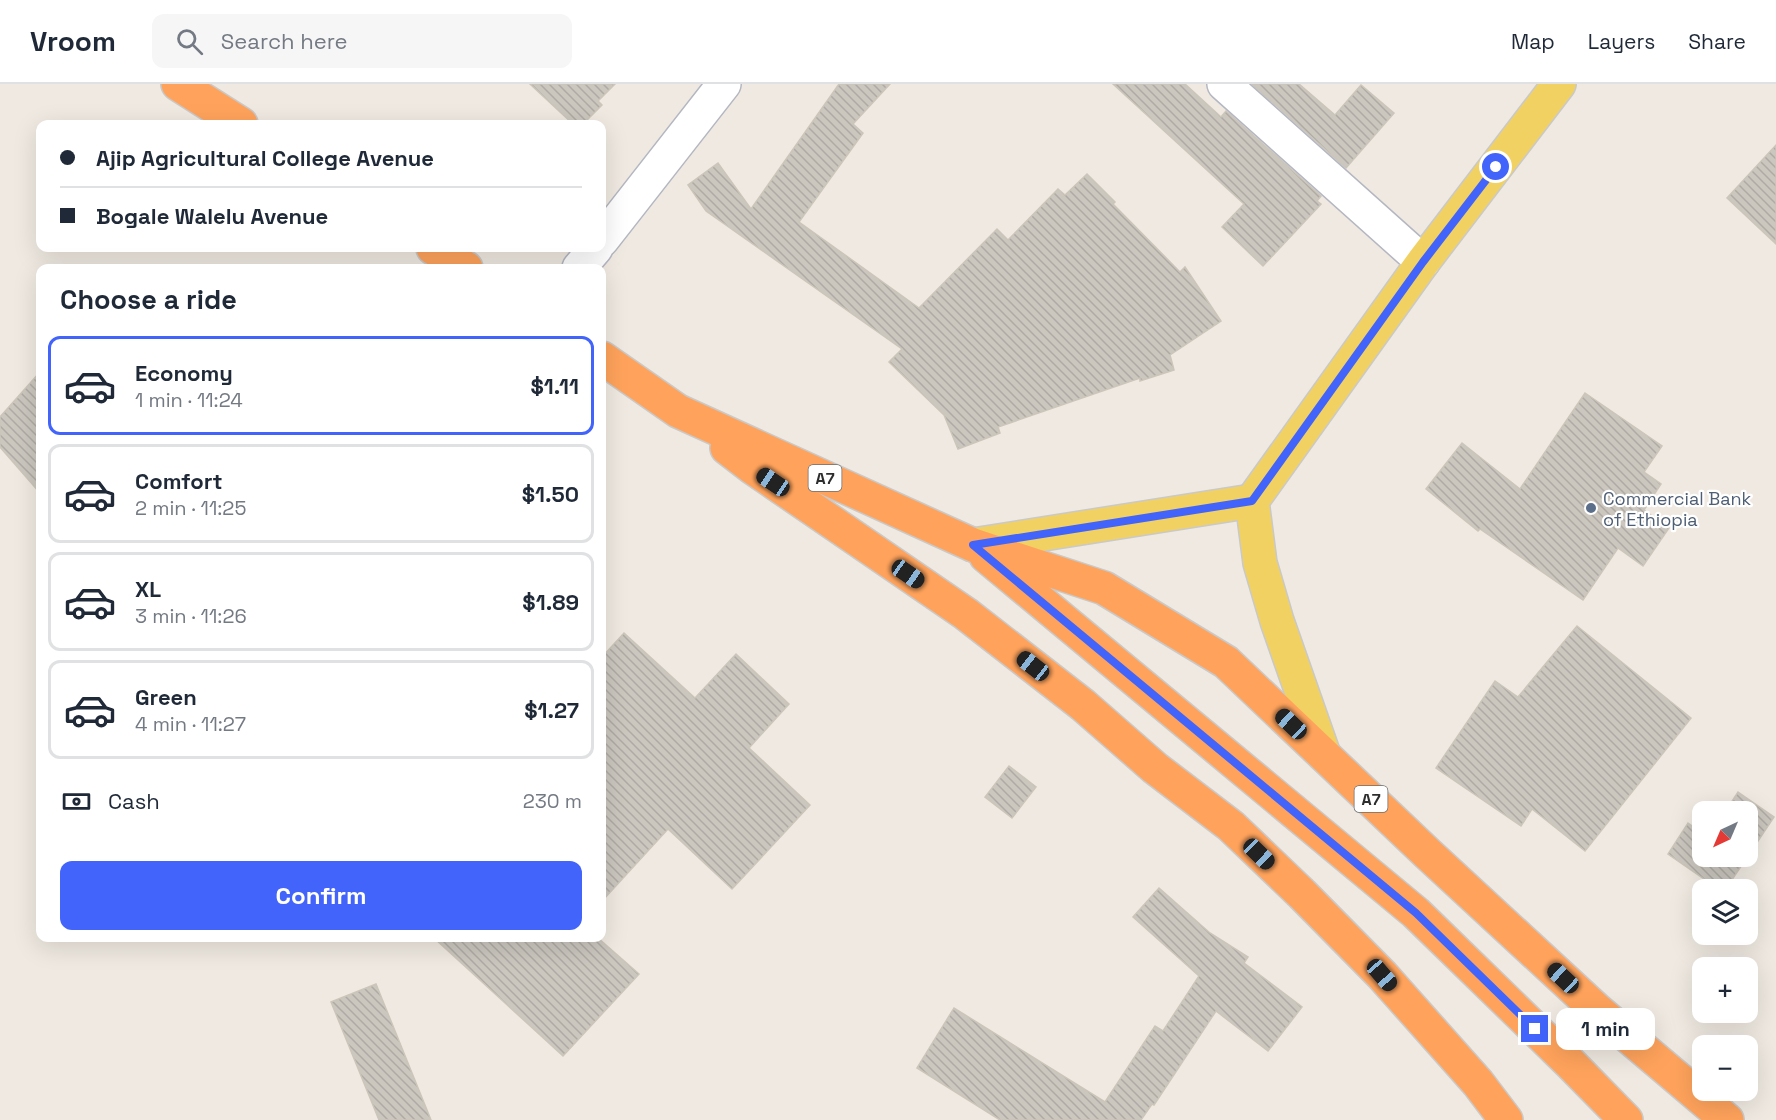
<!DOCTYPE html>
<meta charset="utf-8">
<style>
:root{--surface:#fff;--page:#f6f6f7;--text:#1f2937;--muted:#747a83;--line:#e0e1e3;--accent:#4264fb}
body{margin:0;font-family:"Space Grotesk",sans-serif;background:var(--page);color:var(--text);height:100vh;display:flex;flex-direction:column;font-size:22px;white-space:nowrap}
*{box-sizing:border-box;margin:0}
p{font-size:20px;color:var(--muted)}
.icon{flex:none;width:33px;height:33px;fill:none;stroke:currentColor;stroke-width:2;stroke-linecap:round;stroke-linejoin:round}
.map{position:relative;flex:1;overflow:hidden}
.panel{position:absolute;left:36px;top:180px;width:570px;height:678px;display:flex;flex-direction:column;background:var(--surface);border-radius:12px;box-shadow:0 6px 24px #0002}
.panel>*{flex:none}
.guide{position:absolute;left:36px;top:36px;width:570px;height:132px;border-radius:12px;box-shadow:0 6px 24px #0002;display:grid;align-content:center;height:132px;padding:0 24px;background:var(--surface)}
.needle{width:39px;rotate:224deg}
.controls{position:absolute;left:1692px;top:717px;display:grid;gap:12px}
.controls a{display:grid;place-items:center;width:66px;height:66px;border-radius:12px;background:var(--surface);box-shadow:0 6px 24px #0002;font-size:30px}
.end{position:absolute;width:27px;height:27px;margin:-14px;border:8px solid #4264fb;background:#fff;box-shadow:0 0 0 3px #fff}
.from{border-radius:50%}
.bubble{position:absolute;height:42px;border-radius:12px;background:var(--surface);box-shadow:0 6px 24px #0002;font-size:20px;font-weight:700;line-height:42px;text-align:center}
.car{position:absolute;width:18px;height:36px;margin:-18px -9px;border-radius:8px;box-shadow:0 0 4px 2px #0007;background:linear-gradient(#222 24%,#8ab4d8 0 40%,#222 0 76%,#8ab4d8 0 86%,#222 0)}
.guide b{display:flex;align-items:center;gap:21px;height:57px;font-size:22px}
.guide b+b{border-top:2px solid var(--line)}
.guide i{width:15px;height:15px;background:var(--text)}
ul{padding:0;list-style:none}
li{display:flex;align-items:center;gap:18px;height:99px;margin:0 12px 9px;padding:0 12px;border:3px solid var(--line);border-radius:12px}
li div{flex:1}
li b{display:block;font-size:22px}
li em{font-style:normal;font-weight:700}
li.on{border-color:var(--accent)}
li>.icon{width:54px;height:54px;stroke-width:1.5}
h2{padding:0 24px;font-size:27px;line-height:72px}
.pay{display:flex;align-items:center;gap:15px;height:66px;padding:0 24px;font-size:22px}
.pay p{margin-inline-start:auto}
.primary-button{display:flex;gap:12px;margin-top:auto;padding:12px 24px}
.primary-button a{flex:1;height:69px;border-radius:12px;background:var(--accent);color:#fff;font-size:24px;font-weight:700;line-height:69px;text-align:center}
header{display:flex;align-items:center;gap:36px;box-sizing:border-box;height:84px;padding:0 30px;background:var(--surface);border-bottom:2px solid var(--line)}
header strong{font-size:28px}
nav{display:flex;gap:33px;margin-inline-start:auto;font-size:21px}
.search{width:420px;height:54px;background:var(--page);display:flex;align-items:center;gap:15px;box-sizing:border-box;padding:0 21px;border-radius:12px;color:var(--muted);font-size:22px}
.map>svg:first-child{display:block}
.building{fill:url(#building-back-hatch);stroke:#cbc5ba;stroke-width:1.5}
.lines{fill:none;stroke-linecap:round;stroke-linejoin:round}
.street-casing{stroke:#b4b7c1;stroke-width:36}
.primary-casing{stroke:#c9c9c9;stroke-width:36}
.highway-casing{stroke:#c9c9c9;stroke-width:36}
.street{stroke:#fff;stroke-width:33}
.primary{stroke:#f2d163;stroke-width:33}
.highway{stroke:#ffa35c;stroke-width:33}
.route{stroke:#4264fb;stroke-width:8}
.service-dot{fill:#5c6f8a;stroke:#fff;stroke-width:2}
.labels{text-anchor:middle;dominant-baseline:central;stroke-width:4.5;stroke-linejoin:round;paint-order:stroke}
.shield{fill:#fff;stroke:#6d6d6d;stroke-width:1.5}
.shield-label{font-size:16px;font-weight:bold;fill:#2e2e2e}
.service-label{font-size:18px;fill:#4e5e75;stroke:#fff;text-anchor:start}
</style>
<header>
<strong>Vroom</strong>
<div class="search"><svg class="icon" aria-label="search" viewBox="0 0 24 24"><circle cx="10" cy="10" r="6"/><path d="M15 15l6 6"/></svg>Search here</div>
<nav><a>Map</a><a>Layers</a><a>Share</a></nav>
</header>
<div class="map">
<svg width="1776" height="1036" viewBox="0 0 1776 1036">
<defs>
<pattern id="building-back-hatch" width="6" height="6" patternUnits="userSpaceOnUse" patternTransform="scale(1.5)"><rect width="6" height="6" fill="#cbc7bf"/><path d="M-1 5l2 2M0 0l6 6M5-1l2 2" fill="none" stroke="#afaba4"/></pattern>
</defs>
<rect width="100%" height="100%" fill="#efe9e1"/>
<!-- building -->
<g class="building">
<path d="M530 0H615L598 17 602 21 583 40H573Z"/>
<path d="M839 0H890L853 40 863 49 799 138 919 224 997 145 1008 156 1058 105 1065 111 1087 90 1115 118 1113 120 1180 188 1185 183 1221 237 1170 271 1174 286 1140 297V294L998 343 1000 349 958 365 944 331 889 278 902 265 706 127 688 101 718 79 751 125Z"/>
<path d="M1113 0H1185L1221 33 1226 27 1321 112 1317 117 1321 120 1263 182 1222 143 1244 120Z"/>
<path d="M1252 0H1299L1335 31 1361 1 1394 29 1346 84Z"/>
<path d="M1776 61V160L1727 114Z"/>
<path d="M40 288V409L0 363V333Z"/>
<path d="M1585 309 1662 362 1644 388 1661 400 1644 426 1669 444 1643 482 1618 464 1583 516 1480 445 1478 447 1426 405 1462 359 1520 405Z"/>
<path d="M1577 542 1691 634 1585 767 1532 725 1521 742 1436 684 1495 597 1518 613Z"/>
<path d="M624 549 695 614 736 570 789 620 749 664 810 721 732 805 668 745 602 817V573Z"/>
<path d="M1009 682 1036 703 1012 734 985 713Z"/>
<path d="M1738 708 1774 733 1748 772V728H1725Z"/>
<path d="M1688 739 1702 749V772H1748L1725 806H1720L1668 770Z"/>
<path d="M1159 804 1210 849 1248 873 1244 879 1302 923 1268 967 1216 927 1154 1021 1152 1020 1141 1036H1000L917 984 954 924 1105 1018 1155 942 1163 947 1199 892 1133 833Z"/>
<path d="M434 854H598L639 890 563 972Z"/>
<path d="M376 900 431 1036H379L331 918Z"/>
</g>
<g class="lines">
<defs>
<g id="street">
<path d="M1224 0 1423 178"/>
<path d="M602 156 724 0"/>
<path d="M579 184 596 164"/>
</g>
<g id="primary">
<path d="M973 461 1252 417"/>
<path d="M1324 671 1277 537 1260 479 1252 417 1423 178 1559 0"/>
</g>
<g id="highway">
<path d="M178 0 241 40"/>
<path d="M433 164 466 184"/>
<path d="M602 274 678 327 973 461 1104 504 1226 578 1427 769 1597 926 1727 1036"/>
<path d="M727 364 753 384 966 530 1083 621 1155 684 1231 742 1302 810 1382 891 1478 999 1506 1036"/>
<path d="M986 472 1416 829 1570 979 1626 1036"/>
</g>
</defs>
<!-- street casing -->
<use href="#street" class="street-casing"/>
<!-- primary casing -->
<use href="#primary" class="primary-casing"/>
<!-- highway casing -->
<use href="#highway" class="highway-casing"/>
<!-- street -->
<use href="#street" class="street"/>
<!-- primary -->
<use href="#primary" class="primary"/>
<!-- highway -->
<use href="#highway" class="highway"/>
</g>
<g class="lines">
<!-- route -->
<path class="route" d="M1496 83 1423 178 1252 417 973 461 1416 829 1535 945"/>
</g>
<!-- markers -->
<circle class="service-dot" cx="1591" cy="424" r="6"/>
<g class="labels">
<!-- shield labels -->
<g class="shield">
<rect x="808.5" y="381" width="33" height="26" rx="4.5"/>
<rect x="1354.5" y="702" width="33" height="26" rx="4.5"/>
</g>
<g class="shield-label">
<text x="825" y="394">A7</text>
<text x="1371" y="715">A7</text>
</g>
<!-- service labels -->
<g class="service-label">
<text x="1603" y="414">Commercial Bank<tspan x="1603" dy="21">of Ethiopia</tspan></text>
</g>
</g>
</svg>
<div class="controls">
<a><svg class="needle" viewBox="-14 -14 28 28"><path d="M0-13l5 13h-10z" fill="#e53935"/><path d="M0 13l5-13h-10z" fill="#747a83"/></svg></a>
<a><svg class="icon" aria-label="layers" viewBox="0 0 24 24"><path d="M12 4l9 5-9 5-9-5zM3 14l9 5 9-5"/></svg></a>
<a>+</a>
<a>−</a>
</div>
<i class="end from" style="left:1496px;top:83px"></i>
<i class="end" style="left:1535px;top:945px"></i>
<div class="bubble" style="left:1556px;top:924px;width:99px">1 min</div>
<i class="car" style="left:773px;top:398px;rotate:304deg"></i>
<i class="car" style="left:908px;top:490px;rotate:125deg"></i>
<i class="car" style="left:1033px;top:582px;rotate:308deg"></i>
<i class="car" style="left:1291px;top:640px;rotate:313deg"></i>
<i class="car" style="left:1259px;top:770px;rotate:134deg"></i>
<i class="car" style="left:1382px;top:891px;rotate:139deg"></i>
<i class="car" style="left:1563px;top:894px;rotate:313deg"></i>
<div class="guide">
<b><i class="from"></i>Ajip Agricultural College Avenue</b>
<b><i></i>Bogale Walelu Avenue</b>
</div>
<section class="panel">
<h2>Choose a ride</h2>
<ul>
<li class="on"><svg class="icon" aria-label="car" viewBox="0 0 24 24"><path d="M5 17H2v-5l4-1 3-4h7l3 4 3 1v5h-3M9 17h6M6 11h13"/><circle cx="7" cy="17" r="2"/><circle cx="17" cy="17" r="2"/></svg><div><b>Economy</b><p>1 min · 11:24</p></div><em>$1.11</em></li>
<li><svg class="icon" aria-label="car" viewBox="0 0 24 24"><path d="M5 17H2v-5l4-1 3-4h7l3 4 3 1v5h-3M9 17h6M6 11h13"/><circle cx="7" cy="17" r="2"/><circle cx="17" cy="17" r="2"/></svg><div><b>Comfort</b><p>2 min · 11:25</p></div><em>$1.50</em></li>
<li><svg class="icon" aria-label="car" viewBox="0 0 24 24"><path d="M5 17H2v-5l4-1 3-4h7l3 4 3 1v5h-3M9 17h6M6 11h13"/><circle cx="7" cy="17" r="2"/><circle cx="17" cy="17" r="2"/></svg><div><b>XL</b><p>3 min · 11:26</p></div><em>$1.89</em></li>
<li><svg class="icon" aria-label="car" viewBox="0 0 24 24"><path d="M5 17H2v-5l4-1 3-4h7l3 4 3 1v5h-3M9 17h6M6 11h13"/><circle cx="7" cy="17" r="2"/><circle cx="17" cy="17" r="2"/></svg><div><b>Green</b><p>4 min · 11:27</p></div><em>$1.27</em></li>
</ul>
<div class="pay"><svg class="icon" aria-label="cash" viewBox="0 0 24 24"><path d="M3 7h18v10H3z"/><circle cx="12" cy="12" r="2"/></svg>Cash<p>230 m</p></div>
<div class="primary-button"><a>Confirm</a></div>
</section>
</div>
